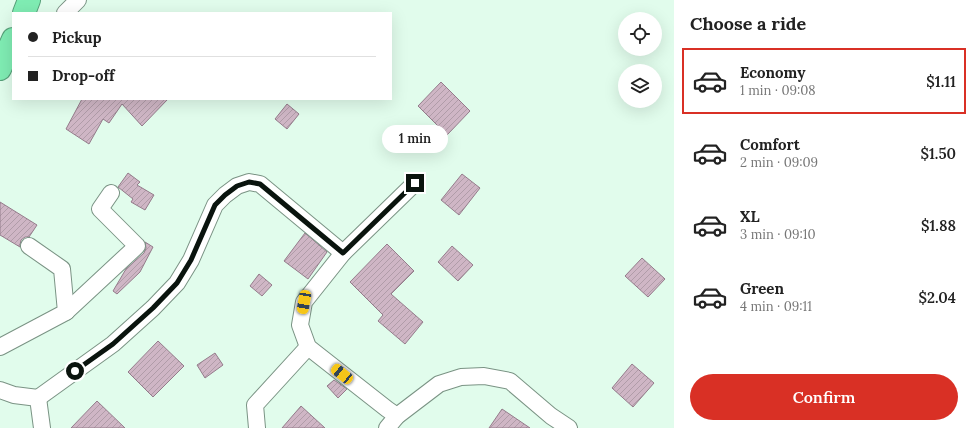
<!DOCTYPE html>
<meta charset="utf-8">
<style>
:root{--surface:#fff;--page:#f6f6f6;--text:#222;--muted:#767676;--line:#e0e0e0;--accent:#d93025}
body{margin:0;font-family:Lora,serif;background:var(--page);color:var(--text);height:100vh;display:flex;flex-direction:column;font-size:15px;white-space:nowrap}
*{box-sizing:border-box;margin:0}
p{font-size:13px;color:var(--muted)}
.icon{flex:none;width:22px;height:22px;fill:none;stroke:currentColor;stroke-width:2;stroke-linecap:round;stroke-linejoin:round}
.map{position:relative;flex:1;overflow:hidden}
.sheet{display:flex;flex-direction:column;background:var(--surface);width:300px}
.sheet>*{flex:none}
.banner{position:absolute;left:12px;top:12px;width:380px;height:88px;border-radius:0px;box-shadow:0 4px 16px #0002;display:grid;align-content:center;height:88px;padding:0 16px;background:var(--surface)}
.buttons{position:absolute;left:618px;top:12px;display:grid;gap:8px}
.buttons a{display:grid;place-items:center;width:44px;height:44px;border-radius:50%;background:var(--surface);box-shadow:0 4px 16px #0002;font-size:20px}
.end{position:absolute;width:18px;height:18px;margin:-9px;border:5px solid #0a140e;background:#fff;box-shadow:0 0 0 2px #fff}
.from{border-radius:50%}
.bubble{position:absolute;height:28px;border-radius:14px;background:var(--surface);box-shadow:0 4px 16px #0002;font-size:13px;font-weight:600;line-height:28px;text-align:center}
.car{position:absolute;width:12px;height:24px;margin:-12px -6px;border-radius:5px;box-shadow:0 0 3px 1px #0007;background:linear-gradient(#f5c518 24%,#345 0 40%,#f5c518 0 76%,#345 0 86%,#f5c518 0)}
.banner b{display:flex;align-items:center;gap:14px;height:38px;font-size:15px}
.banner b+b{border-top:1px solid var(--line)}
.banner i{width:10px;height:10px;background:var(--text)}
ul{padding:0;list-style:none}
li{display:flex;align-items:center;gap:12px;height:66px;margin:0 8px 6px;padding:0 8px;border:2px solid transparent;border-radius:0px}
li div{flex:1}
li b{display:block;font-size:15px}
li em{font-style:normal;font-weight:600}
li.on{border-color:var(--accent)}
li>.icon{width:36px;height:36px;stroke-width:1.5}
h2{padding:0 16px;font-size:18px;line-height:48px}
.action{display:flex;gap:8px;margin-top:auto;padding:8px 16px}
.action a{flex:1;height:46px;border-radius:24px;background:var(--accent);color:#fff;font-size:16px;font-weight:600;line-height:46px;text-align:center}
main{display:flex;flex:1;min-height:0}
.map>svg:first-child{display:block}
.building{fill:url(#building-hatch);stroke:#947c8b}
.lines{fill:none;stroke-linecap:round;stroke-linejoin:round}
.minor-casing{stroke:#7a9384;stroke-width:18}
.highway-casing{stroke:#56a079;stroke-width:24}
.minor{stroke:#fff;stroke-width:16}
.highway{stroke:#7fecb3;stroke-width:22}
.route{stroke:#0a140e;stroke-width:5}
</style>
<main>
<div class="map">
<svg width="674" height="428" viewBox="0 0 674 428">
<defs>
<pattern id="building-hatch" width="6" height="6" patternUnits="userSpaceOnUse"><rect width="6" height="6" fill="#cfb6c5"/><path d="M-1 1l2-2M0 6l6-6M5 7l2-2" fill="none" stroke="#b09ca8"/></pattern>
</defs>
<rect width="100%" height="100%" fill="#e1fcec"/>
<!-- building -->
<g class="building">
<path d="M441 82 470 111 447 135 418 106Z"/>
<path d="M82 99H168L142 126 122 104 109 123 103 119 89 144 66 129Z"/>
<path d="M287 104 299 114 287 129 275 119Z"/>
<path d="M128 173 140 182 137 185 154 195 145 210 131 202 133 199 118 187Z"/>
<path d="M462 174 480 188 459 215 441 200Z"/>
<path d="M0 202 37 225 29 237H25L21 240 20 245V247L0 235Z"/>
<path d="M305 233 327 252 308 279 284 261Z"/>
<path d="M145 242 153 247 140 272 117 294 113 291 126 269 144 253 146 248Z"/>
<path d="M387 244 414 271 391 294 423 322 405 344 378 321 383 315 350 282Z"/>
<path d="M452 246 473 265 458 281 438 262Z"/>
<path d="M642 258 665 279 648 297 625 276Z"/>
<path d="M259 274 272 285 262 296 250 286Z"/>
<path d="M158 341 184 366 153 397 128 372Z"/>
<path d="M215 353 223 365 205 378 197 365Z"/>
<path d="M632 364 654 383 633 407 612 388Z"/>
<path d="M334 380 347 389 338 398 327 386Z"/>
<path d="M97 401 125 428H71Z"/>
<path d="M301 406 325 428H282Z"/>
<path d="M502 409 530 428H489Z"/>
</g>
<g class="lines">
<defs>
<g id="minor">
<path d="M65 13 78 0"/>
<path d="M66 312 137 246 100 209 111 193"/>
<path d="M0 347 66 312 62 269 29 246"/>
<path d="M0 390 14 395 38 398 42 428"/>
<path d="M38 398 113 344 153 308 177 283 191 260 215 205 225 195 237 186 249 182 260 184 343 253"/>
<path d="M397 416 387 409 308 347 300 325 304 302 343 253 415 183"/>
<path d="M257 428 255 405 308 347"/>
<path d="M387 428 397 416 439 384 461 377 484 376 510 381 551 416 569 428"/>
</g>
<g id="highway">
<path d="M24 13 29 0"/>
<path d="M0 69 13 39"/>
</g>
</defs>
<!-- minor casing -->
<use href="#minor" class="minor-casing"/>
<!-- highway casing -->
<use href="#highway" class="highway-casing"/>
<!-- minor -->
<use href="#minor" class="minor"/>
<!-- highway -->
<use href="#highway" class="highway"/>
</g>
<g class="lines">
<!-- route -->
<path class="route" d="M75 371 113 344 153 308 177 283 191 260 215 205 225 195 237 186 249 182 260 184 343 253 415 183"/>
</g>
</svg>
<div class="buttons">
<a><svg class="icon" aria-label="locate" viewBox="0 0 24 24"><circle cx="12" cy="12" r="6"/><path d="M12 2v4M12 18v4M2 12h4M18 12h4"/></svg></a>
<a><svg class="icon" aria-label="layers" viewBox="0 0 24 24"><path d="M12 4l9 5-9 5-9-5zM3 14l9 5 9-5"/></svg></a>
</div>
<i class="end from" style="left:75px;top:371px"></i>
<i class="end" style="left:415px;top:183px"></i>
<div class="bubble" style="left:382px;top:125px;width:66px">1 min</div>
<i class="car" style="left:304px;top:302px;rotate:190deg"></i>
<i class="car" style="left:342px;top:374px;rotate:309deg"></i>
<div class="banner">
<b><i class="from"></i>Pickup</b>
<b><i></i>Drop-off</b>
</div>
</div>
<section class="sheet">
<h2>Choose a ride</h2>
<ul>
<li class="on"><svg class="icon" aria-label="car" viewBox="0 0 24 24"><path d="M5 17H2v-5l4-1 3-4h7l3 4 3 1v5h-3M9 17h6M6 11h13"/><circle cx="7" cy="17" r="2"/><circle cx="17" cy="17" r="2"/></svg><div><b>Economy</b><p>1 min · 09:08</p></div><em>$1.11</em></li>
<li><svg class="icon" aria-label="car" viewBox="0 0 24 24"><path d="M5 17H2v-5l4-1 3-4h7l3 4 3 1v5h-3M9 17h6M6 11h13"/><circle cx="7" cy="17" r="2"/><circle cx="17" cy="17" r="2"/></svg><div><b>Comfort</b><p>2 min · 09:09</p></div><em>$1.50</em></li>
<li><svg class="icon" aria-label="car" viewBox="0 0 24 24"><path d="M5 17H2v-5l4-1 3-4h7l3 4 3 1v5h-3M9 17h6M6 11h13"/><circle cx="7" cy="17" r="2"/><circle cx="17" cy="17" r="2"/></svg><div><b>XL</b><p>3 min · 09:10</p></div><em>$1.88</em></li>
<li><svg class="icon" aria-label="car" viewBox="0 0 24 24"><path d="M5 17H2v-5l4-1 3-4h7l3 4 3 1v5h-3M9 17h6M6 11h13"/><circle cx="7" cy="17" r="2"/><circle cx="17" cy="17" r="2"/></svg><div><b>Green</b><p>4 min · 09:11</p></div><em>$2.04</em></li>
</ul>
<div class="action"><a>Confirm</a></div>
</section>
</main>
